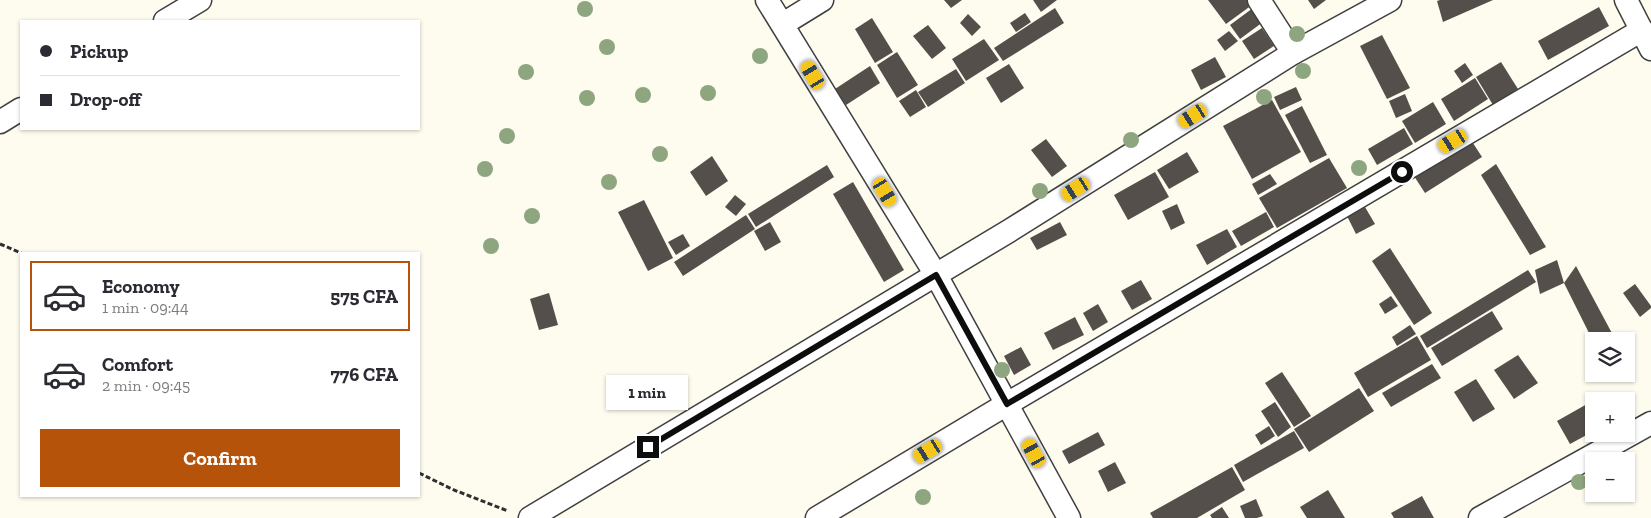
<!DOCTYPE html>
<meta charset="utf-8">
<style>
:root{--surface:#fff;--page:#f7f7f7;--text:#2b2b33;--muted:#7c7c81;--line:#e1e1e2;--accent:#b45309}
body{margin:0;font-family:"Zilla Slab",serif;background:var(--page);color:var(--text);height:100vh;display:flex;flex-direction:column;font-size:19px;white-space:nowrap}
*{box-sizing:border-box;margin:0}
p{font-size:16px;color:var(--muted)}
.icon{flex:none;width:28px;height:28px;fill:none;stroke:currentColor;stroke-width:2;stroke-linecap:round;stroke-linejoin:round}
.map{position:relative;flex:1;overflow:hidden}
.sheet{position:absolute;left:20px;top:252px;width:400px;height:245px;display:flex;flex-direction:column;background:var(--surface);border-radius:0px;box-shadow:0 1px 4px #0004}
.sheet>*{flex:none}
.banner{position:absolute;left:20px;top:20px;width:400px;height:110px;border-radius:0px;box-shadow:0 1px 4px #0004;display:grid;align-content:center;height:110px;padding:0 20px;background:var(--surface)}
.fabs{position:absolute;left:1585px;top:332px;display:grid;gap:10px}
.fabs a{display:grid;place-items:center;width:50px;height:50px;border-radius:0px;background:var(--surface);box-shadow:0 1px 4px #0004;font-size:25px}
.end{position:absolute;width:22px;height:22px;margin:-11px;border:6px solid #0d0d0d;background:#fff;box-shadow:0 0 0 2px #fff}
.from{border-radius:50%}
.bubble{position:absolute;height:35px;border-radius:0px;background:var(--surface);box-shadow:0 1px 4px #0004;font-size:16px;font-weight:700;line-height:35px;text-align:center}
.car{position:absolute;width:15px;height:30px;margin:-15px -8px;border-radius:6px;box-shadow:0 0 4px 1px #0007;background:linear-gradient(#f5c518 24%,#345 0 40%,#f5c518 0 76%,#345 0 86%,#f5c518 0)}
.banner b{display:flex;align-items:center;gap:18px;height:48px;font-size:19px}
.banner b+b{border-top:1px solid var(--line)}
.banner i{width:12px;height:12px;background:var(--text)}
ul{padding:9px 0 0;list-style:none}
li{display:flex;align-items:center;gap:15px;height:70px;margin:0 10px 8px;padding:0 10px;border:2px solid transparent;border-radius:0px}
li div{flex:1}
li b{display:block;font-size:19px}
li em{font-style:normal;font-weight:700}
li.selected{border-color:var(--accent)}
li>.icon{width:45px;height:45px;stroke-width:1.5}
.cta{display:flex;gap:10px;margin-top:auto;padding:10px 20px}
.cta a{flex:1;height:58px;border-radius:0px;background:var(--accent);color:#fff;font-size:20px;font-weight:700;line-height:58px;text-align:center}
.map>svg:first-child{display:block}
.building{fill:#554f4b}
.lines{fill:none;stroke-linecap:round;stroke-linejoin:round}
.street-casing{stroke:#404040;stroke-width:25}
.path{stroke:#2f2f2f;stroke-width:3;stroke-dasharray:5 2.5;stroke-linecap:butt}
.street{stroke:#fff;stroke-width:22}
.tree{fill:#8da67f}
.route{stroke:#0d0d0d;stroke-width:6}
</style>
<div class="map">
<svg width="1651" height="518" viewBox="0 0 1651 518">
<rect width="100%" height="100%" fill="#fefbef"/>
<!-- building -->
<g class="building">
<path d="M944 0H962L951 8Z"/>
<path d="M1033 0H1057L1041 12Z"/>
<path d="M1208 0H1247L1252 5 1226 24Z"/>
<path d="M1308 0H1326L1314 9Z"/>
<path d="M1440 0H1493L1443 22 1437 1Z"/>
<path d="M1599 7 1609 26 1548 60 1538 41Z"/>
<path d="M1055 8 1064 23 1003 61 994 48Z"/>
<path d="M1253 8 1263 22 1240 39 1230 25Z"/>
<path d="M1025 13 1031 22 1016 32 1010 23Z"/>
<path d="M968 14 981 27 972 36 960 23Z"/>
<path d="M872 18 893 52 875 63 855 29Z"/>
<path d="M928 25 946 48 932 59 913 36Z"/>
<path d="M1262 28 1274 46 1254 59 1242 41Z"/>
<path d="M1229 31 1238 41 1225 51 1217 40Z"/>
<path d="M1382 35 1410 88 1387 99 1360 46Z"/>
<path d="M984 39 999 60 966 81 952 59Z"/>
<path d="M897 52 918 85 897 98 877 65Z"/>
<path d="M1215 57 1226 77 1201 90 1191 70Z"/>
<path d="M1501 62 1518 89 1493 105 1476 77Z"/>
<path d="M1465 63 1473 75 1462 83 1454 71Z"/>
<path d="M1009 64 1024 88 1001 103 986 78Z"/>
<path d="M870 66 880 83 846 105 835 89Z"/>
<path d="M956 69 965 83 928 107 918 92Z"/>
<path d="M1475 78 1488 99 1454 121 1441 99Z"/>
<path d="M1296 87 1302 100 1280 110 1274 97Z"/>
<path d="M916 90 926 107 910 117 899 101Z"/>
<path d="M1405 94 1412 111 1396 118 1389 101Z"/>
<path d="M1272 100 1301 152 1252 179 1223 126Z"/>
<path d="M1433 102 1446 124 1415 143 1402 121Z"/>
<path d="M1302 106 1327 155 1310 163 1285 115Z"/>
<path d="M1404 128 1413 144 1377 165 1368 149Z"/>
<path d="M1046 139 1067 166 1052 177 1031 150Z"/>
<path d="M1471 140 1482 157 1425 193 1414 176Z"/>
<path d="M1187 152 1199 172 1169 189 1157 170Z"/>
<path d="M712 156 728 181 706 196 690 172Z"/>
<path d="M1329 158 1347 188 1277 228 1259 198Z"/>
<path d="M1496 164 1546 247 1530 255 1481 175Z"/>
<path d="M827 165 834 177 756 227 748 214Z"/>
<path d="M1155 172 1169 197 1128 220 1114 195Z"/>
<path d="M1270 174 1277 184 1258 195 1252 184Z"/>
<path d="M853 182 904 270 884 282 833 194Z"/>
<path d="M735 195 746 204 736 216 725 207Z"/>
<path d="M644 200 673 258 648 271 618 212Z"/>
<path d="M1177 204 1185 223 1171 230 1162 211Z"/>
<path d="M1365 207 1375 224 1356 234 1347 216Z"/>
<path d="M1266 212 1274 227 1241 246 1232 231Z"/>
<path d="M746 215 755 229 683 276 674 262Z"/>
<path d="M770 222 781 242 765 251 754 231Z"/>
<path d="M1060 222 1067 235 1037 250 1030 238Z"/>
<path d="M1227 229 1237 247 1207 265 1196 245Z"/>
<path d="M683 234 690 246 676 255 668 242Z"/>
<path d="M1390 248 1432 313 1414 325 1372 261Z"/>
<path d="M1557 260 1564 283 1540 294 1535 270Z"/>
<path d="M1576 266 1614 337 1608 341H1593L1564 283Z"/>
<path d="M1528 270 1536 282 1427 348 1420 336Z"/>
<path d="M1141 280 1152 299 1132 310 1121 291Z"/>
<path d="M1635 284 1651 306V308L1640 317 1623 293Z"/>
<path d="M549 293 558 325 539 330 530 299Z"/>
<path d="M1391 296 1398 306 1385 314 1379 304Z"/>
<path d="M1098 304 1108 322 1093 331 1083 313Z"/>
<path d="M1492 311 1503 329 1442 366 1431 348Z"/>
<path d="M1075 317 1084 335 1053 350 1044 333Z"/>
<path d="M1410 325 1416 334 1397 346 1392 337Z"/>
<path d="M1417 336 1431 360 1368 397 1354 373Z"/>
<path d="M1021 347 1031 365 1014 375 1004 356Z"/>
<path d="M1518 355 1538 383 1514 399 1494 370Z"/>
<path d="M1432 364 1441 378 1391 407 1382 393Z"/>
<path d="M1282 372 1311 416 1294 427 1265 383Z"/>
<path d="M1476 379 1495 409 1473 422 1454 392Z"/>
<path d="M1359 388 1374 411 1309 452 1294 429Z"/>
<path d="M1603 395 1606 401H1594V431L1570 444 1557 421Z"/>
<path d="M1275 402 1291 427 1278 437 1261 411Z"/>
<path d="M1269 426 1275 436 1261 445 1255 435Z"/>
<path d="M1294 431 1304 448 1243 482 1234 465Z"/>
<path d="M1098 432 1105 445 1069 464 1062 451Z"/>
<path d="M1115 462 1126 483 1108 492 1098 471Z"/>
<path d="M1232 467 1245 490 1197 518H1153L1150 513Z"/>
<path d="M1328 490 1345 518H1307L1300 507Z"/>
<path d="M1422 496 1434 518H1394L1391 513Z"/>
<path d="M1256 499 1263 516 1257 518H1245L1240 506Z"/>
<path d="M1222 507 1229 518H1212L1210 515Z"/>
</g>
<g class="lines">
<defs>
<g id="street">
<path d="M767 0 936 275 1069 518"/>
<path d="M1259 0 1293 53"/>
<path d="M1626 0 1651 49"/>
<path d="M165 21 200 0"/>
<path d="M783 24 822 0"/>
<path d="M0 122 21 109"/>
<path d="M530 518 1009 231 1293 53 1390 0"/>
<path d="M817 518 1007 404 1642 30"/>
<path d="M1480 518 1651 423"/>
</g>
</defs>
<!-- street casing -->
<use href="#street" class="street-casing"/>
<!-- path -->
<g class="path">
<path d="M0 244 23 254"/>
<path d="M419 473 454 490 508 511"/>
</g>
<!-- street -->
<use href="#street" class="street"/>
</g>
<!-- trees -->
<g class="tree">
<circle cx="585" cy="9" r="8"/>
<circle cx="1297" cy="34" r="8"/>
<circle cx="607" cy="47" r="8"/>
<circle cx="760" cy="56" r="8"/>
<circle cx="1303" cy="71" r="8"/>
<circle cx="526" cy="72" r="8"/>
<circle cx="708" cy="93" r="8"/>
<circle cx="643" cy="95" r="8"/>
<circle cx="1264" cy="97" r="8"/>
<circle cx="587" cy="98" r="8"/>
<circle cx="507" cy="136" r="8"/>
<circle cx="1131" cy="140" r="8"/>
<circle cx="660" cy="154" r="8"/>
<circle cx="1359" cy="168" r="8"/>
<circle cx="485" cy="169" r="8"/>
<circle cx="609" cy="182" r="8"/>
<circle cx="1040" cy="191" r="8"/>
<circle cx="532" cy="216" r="8"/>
<circle cx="491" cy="246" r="8"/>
<circle cx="1002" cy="370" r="8"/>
<circle cx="1579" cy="482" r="8"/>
<circle cx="923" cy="497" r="8"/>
</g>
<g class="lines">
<!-- route -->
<path class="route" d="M648 447 936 275 1007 404 1402 172"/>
</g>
</svg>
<div class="fabs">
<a><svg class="icon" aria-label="layers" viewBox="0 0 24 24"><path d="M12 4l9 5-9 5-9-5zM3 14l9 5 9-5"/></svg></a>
<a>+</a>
<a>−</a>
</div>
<i class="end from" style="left:1402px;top:172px"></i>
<i class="end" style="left:648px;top:447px"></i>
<div class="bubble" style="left:606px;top:375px;width:82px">1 min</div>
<i class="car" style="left:813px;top:75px;rotate:329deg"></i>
<i class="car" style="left:1193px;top:116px;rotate:238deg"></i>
<i class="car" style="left:1453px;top:141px;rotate:239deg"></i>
<i class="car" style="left:1076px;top:189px;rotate:238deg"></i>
<i class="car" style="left:885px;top:192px;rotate:149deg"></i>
<i class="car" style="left:928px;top:451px;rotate:239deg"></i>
<i class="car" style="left:1034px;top:453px;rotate:331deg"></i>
<div class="banner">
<b><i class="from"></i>Pickup</b>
<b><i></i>Drop-off</b>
</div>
<section class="sheet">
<ul>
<li class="selected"><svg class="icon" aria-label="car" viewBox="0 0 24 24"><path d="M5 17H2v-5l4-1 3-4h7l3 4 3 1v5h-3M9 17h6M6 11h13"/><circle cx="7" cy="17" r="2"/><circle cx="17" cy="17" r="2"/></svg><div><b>Economy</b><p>1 min · 09:44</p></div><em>575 CFA</em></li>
<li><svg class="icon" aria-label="car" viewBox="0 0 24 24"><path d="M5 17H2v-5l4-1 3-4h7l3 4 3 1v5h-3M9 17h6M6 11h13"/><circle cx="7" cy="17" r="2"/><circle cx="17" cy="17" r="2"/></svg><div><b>Comfort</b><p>2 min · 09:45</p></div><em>776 CFA</em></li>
</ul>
<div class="cta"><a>Confirm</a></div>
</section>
</div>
